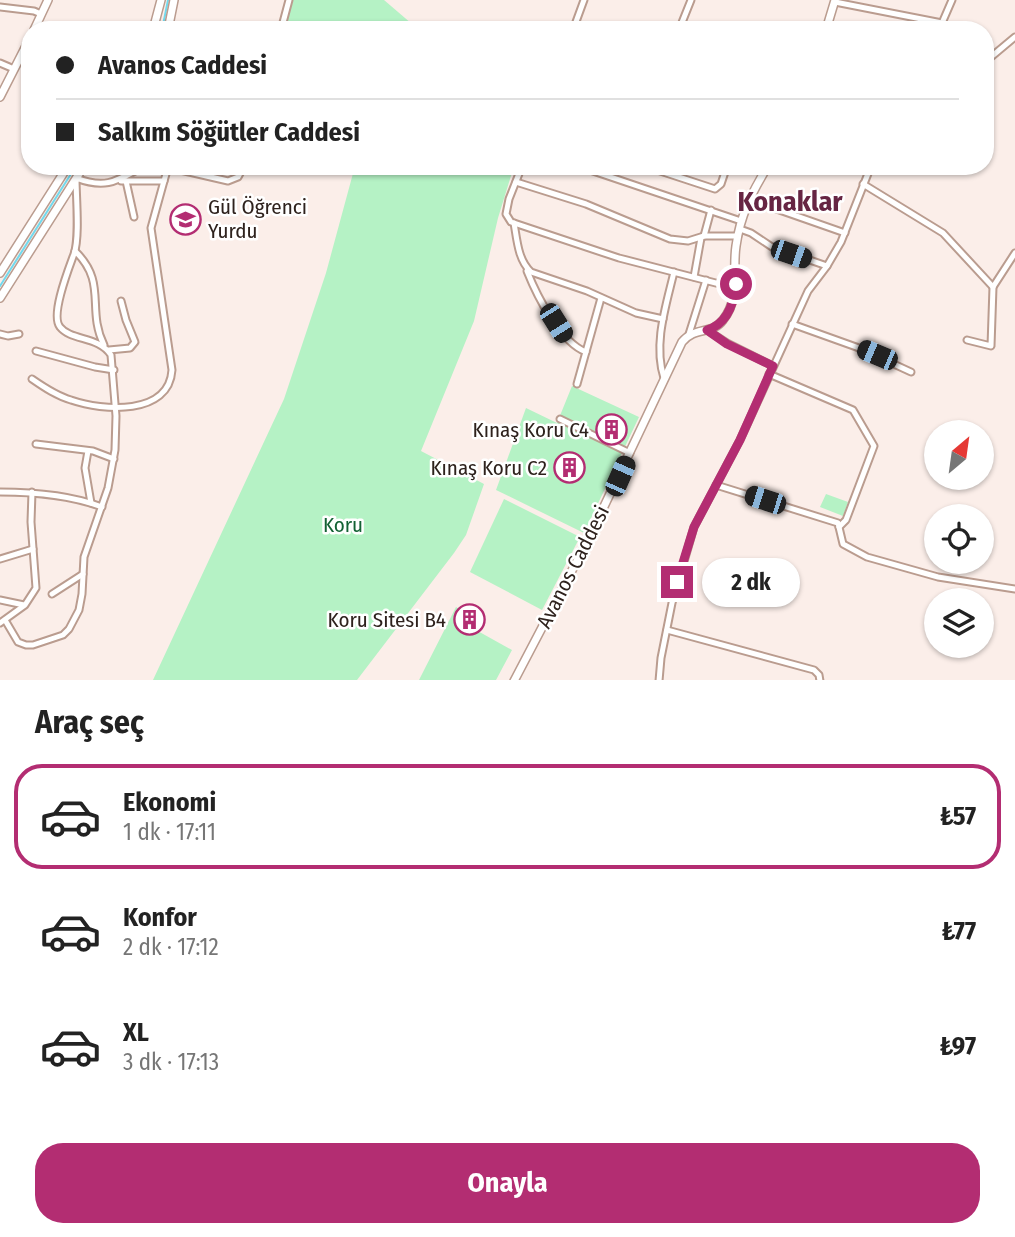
<!DOCTYPE html>
<html lang="tr">
<meta charset="utf-8">
<style>
:root{--surface:#fff;--page:#f6f6f6;--text:#222;--muted:#767676;--line:#e0e0e0;--accent:#b32d72}
body{margin:0;font-family:"Fira Sans Condensed",sans-serif;background:var(--page);color:var(--text);height:100vh;display:flex;flex-direction:column;font-size:26px;white-space:nowrap}
*{box-sizing:border-box;margin:0}
p{font-size:23px;color:var(--muted)}
.icon{flex:none;width:38px;height:38px;fill:none;stroke:currentColor;stroke-width:2;stroke-linecap:round;stroke-linejoin:round}
.map{position:relative;height:680px;overflow:hidden}
.details{display:flex;flex-direction:column;background:var(--surface);flex:1}
.details>*{flex:none}
.top-card{position:absolute;left:21px;top:21px;width:973px;height:154px;border-radius:28px;box-shadow:0 2px 5px #0004;display:grid;align-content:center;height:154px;padding:0 35px;background:var(--surface)}
.needle{width:46px;rotate:29deg}
.buttons{position:absolute;left:924px;top:420px;display:grid;gap:14px}
.buttons a{display:grid;place-items:center;width:70px;height:70px;border-radius:50%;background:var(--surface);box-shadow:0 2px 5px #0004;font-size:35px}
.end{position:absolute;width:32px;height:32px;margin:-16px;border:9px solid #b32d72;background:#fff;box-shadow:0 0 0 4px #fff}
.from{border-radius:50%}
.bubble{position:absolute;height:49px;border-radius:24px;background:var(--surface);box-shadow:0 2px 5px #0004;font-size:23px;font-weight:700;line-height:49px;text-align:center}
.car{position:absolute;width:21px;height:42px;margin:-21px -10px;border-radius:9px;box-shadow:0 0 5px 2px #0007;background:linear-gradient(#222 24%,#8ab4d8 0 40%,#222 0 76%,#8ab4d8 0 86%,#222 0)}
.top-card b{display:flex;align-items:center;gap:24px;height:66px;font-size:26px}
.top-card b+b{border-top:2px solid var(--line)}
.top-card i{width:18px;height:18px;background:var(--text)}
ul{padding:0;list-style:none}
li{display:flex;align-items:center;gap:21px;height:105px;margin:0 14px 10px;padding:0 21px;border:4px solid transparent;border-radius:28px}
li div{flex:1}
li b{display:block;font-size:26px}
li em{font-style:normal;font-weight:700}
li.active{border-color:var(--accent)}
li>.icon{width:63px;height:63px;stroke-width:1.5}
h2{padding:0 35px;font-size:32px;line-height:84px}
.primary-button{display:flex;gap:14px;margin-top:auto;padding:14px 35px}
.primary-button a{flex:1;height:80px;border-radius:28px;background:var(--accent);color:#fff;font-size:28px;font-weight:700;line-height:80px;text-align:center}
.map>svg:first-child{display:block}
.green{fill:#b5f2c5}
.lines{fill:none;stroke-linecap:round;stroke-linejoin:round}
.stream{stroke:#71daee;stroke-width:2}
.minor-casing{stroke:#ba9c8f;stroke-width:9}
.tertiary-casing{stroke:#ba9c8f;stroke-width:10}
.minor{stroke:#fff;stroke-width:5}
.tertiary{stroke:#fff;stroke-width:7}
.route{stroke:#b32d72;stroke-width:9}
.labels{text-anchor:middle;dominant-baseline:central;stroke-width:5;stroke-linejoin:round;paint-order:stroke}
.poi-label{font-size:21px;fill:#2e221d;stroke:#fff;text-anchor:end}
.park-label{font-size:21px;fill:#136234;stroke:#fff}
.street-label{font-size:21px;fill:#2e221d;stroke:#fff}
.district-label{font-size:28px;font-weight:bold;fill:#662543;stroke:#fff}
</style>
<div class="map">
<svg width="1015" height="681" viewBox="0 0 1015 681">
<rect width="100%" height="100%" fill="#fbeee9"/>
<!-- green -->
<g class="green">
<path d="M293 0H384L419 30H284Z"/>
<path d="M355 166H514L498 218 474 321 421 451 484 484 466 535 454 553 357 680H153L284 399 326 273Z"/>
<path d="M572 386 639 417 584 533 496 490 526 408 557 423Z"/>
<path d="M826 494 848 502 843 516 820 507Z"/>
<path d="M504 499 580 537 542 610 470 572Z"/>
<path d="M456 607 462 611 458 620 512 650 496 680H419Z"/>
</g>
<g class="lines">
<!-- stream -->
<g class="stream">
<path d="M162 30 168 0"/>
<path d="M0 286 76 166"/>
</g>
<defs>
<g id="minor">
<path d="M835 2 942 23"/>
<path d="M0 7 34 11 41 14"/>
<path d="M281 30 289 0"/>
<path d="M573 30 584 0"/>
<path d="M679 30 691 0"/>
<path d="M939 30 952 0"/>
<path d="M985 62 1015 37"/>
<path d="M0 63 14 69"/>
<path d="M163 166 228 181 238 177 244 166"/>
<path d="M522 166 509 199 506 214 511 222 619 258 735 288"/>
<path d="M578 166 741 221"/>
<path d="M645 166 715 189 721 184 727 166"/>
<path d="M121 181H164L168 167"/>
<path d="M126 181 134 217"/>
<path d="M516 182 586 204 670 239 688 241 704 236H738"/>
<path d="M863 184 943 233 993 287"/>
<path d="M748 199 845 233"/>
<path d="M514 223C517 240 518 260 531 272L587 291 636 313 663 319"/>
<path d="M740 229 751 233 772 247 827 266"/>
<path d="M704 236 711 210"/>
<path d="M75 251C108 283 86 309 104 345"/>
<path d="M527 271C537 296 560 342 586 352"/>
<path d="M694 277 701 238"/>
<path d="M792 324 859 348 911 372"/>
<path d="M707 330 727 343 773 366"/>
<path d="M0 334 8 336 19 334"/>
<path d="M689 334 706 280"/>
<path d="M967 340 991 346 993 287 1015 253"/>
<path d="M109 350 130 348 135 342 126 320 121 301"/>
<path d="M36 351 95 367 114 370"/>
<path d="M769 374 853 410 874 446 846 520 839 527"/>
<path d="M664 378C653 344 666 306 674 272"/>
<path d="M32 379C45 388 57 396 71 400 103 411 169 416 172 370L151 228 164 181"/>
<path d="M577 384 601 298"/>
<path d="M560 419 630 453"/>
<path d="M36 444 93 451 114 459"/>
<path d="M88 451 85 468 91 503"/>
<path d="M716 485 838 523 843 544 867 557 938 577 1015 589"/>
<path d="M0 492C34 492 70 495 102 507"/>
<path d="M0 559 33 549"/>
<path d="M52 594 83 574"/>
<path d="M0 600 24 605"/>
<path d="M5 620 18 642 26 645H33L63 635 69 629 79 610 82 594 84 557 108 488 115 450 116 416 111 355C99 336 71 341 60 327 50 315 69 268 74 254 80 237 76 197 76 178 107 190 118 180 144 166"/>
<path d="M0 623 25 605 36 588 31 522 32 492"/>
<path d="M667 630 814 670 819 675 820 681"/>
<path d="M659 681 661 658 672 603 694 527 740 440 808 291 827 266 841 242 871 166"/>
</g>
<g id="tertiary">
<path d="M34 30 48 0"/>
<path d="M153 30 161 0"/>
<path d="M168 30 174 0"/>
<path d="M826 30 835 0"/>
<path d="M0 97 30 38"/>
<path d="M0 273 68 166"/>
<path d="M0 298 84 166"/>
<path d="M514 681 590 536 682 342C695 326 712 335 723 320 741 297 732 272 736 246 740 216 752 192 768 166"/>
</g>
</defs>
<!-- minor casing -->
<use href="#minor" class="minor-casing"/>
<!-- tertiary casing -->
<use href="#tertiary" class="tertiary-casing"/>
<!-- minor -->
<use href="#minor" class="minor"/>
<!-- tertiary -->
<use href="#tertiary" class="tertiary"/>
</g>
<g class="lines">
<!-- route -->
<path class="route" d="M677 582 694 527 740 440 773 366 727 344 707 330C727 324 734 303 736 284"/>
</g>
<!-- icons -->
<defs>
<symbol id="school-ring" viewBox="-11 -11 22 22"><circle r="9.5" fill="#fff" stroke="#b32d72" stroke-width="1.5"/><path d="M0-5L7-2L0 1L-7-2ZM-4 1L0 2.5L4 1V4Q0 6-4 4Z" fill="#b32d72"/></symbol>
<symbol id="building-ring" viewBox="-11 -11 22 22"><circle r="9.5" fill="#fff" stroke="#b32d72" stroke-width="1.5"/><path d="M-4-6H4V6H1V3H-1V6H-4ZM-2.5-4.3h1.7v1.8h-1.7ZM.8-4.3h1.7v1.8H.8ZM-2.5-1h1.7V.8h-1.7ZM.8-1h1.7V.8H.8Z" fill="#b32d72"/></symbol>
</defs>
<g fill-rule="evenodd">
<use href="#school-ring" x="168" y="202" width="35" height="35"/>
<use href="#building-ring" x="594" y="412" width="35" height="35"/>
<use href="#building-ring" x="552" y="450" width="35" height="35"/>
<use href="#building-ring" x="452" y="602" width="35" height="35"/>
</g>
<g class="labels">
<!-- poi labels -->
<g class="poi-label">
<text x="208" y="207" text-anchor="start">Gül Öğrenci<tspan x="208" dy="24">Yurdu</tspan></text>
<text x="589" y="430">Kınaş Koru C4</text>
<text x="547" y="468">Kınaş Koru C2</text>
<text x="446" y="620">Koru Sitesi B4</text>
</g>
<!-- park labels -->
<g class="park-label">
<text x="343" y="525">Koru</text>
</g>
<!-- street labels -->
<g class="street-label">
<text transform="translate(573 567) rotate(-63)">Avanos Caddesi</text>
</g>
<!-- district labels -->
<g class="district-label">
<text x="790" y="201">Konaklar</text>
</g>
</g>
</svg>
<div class="buttons">
<a><svg class="needle" viewBox="-14 -14 28 28"><path d="M0-13l5 13h-10z" fill="#e53935"/><path d="M0 13l5-13h-10z" fill="#767676"/></svg></a>
<a><svg class="icon" aria-label="locate" viewBox="0 0 24 24"><circle cx="12" cy="12" r="6"/><path d="M12 2v4M12 18v4M2 12h4M18 12h4"/></svg></a>
<a><svg class="icon" aria-label="layers" viewBox="0 0 24 24"><path d="M12 4l9 5-9 5-9-5zM3 14l9 5 9-5"/></svg></a>
</div>
<i class="end from" style="left:736px;top:284px"></i>
<i class="end" style="left:677px;top:582px"></i>
<div class="bubble" style="left:702px;top:558px;width:98px">2 dk</div>
<i class="car" style="left:791px;top:254px;rotate:109deg"></i>
<i class="car" style="left:556px;top:323px;rotate:148deg"></i>
<i class="car" style="left:877px;top:355px;rotate:293deg"></i>
<i class="car" style="left:620px;top:476px;rotate:24deg"></i>
<i class="car" style="left:765px;top:500px;rotate:288deg"></i>
<div class="top-card">
<b><i class="from"></i>Avanos Caddesi</b>
<b><i></i>Salkım Söğütler Caddesi</b>
</div>
</div>
<section class="details">
<h2>Araç seç</h2>
<ul>
<li class="active"><svg class="icon" aria-label="car" viewBox="0 0 24 24"><path d="M5 17H2v-5l4-1 3-4h7l3 4 3 1v5h-3M9 17h6M6 11h13"/><circle cx="7" cy="17" r="2"/><circle cx="17" cy="17" r="2"/></svg><div><b>Ekonomi</b><p>1 dk · 17:11</p></div><em>₺57</em></li>
<li><svg class="icon" aria-label="car" viewBox="0 0 24 24"><path d="M5 17H2v-5l4-1 3-4h7l3 4 3 1v5h-3M9 17h6M6 11h13"/><circle cx="7" cy="17" r="2"/><circle cx="17" cy="17" r="2"/></svg><div><b>Konfor</b><p>2 dk · 17:12</p></div><em>₺77</em></li>
<li><svg class="icon" aria-label="car" viewBox="0 0 24 24"><path d="M5 17H2v-5l4-1 3-4h7l3 4 3 1v5h-3M9 17h6M6 11h13"/><circle cx="7" cy="17" r="2"/><circle cx="17" cy="17" r="2"/></svg><div><b>XL</b><p>3 dk · 17:13</p></div><em>₺97</em></li>
</ul>
<div class="primary-button"><a>Onayla</a></div>
</section>
